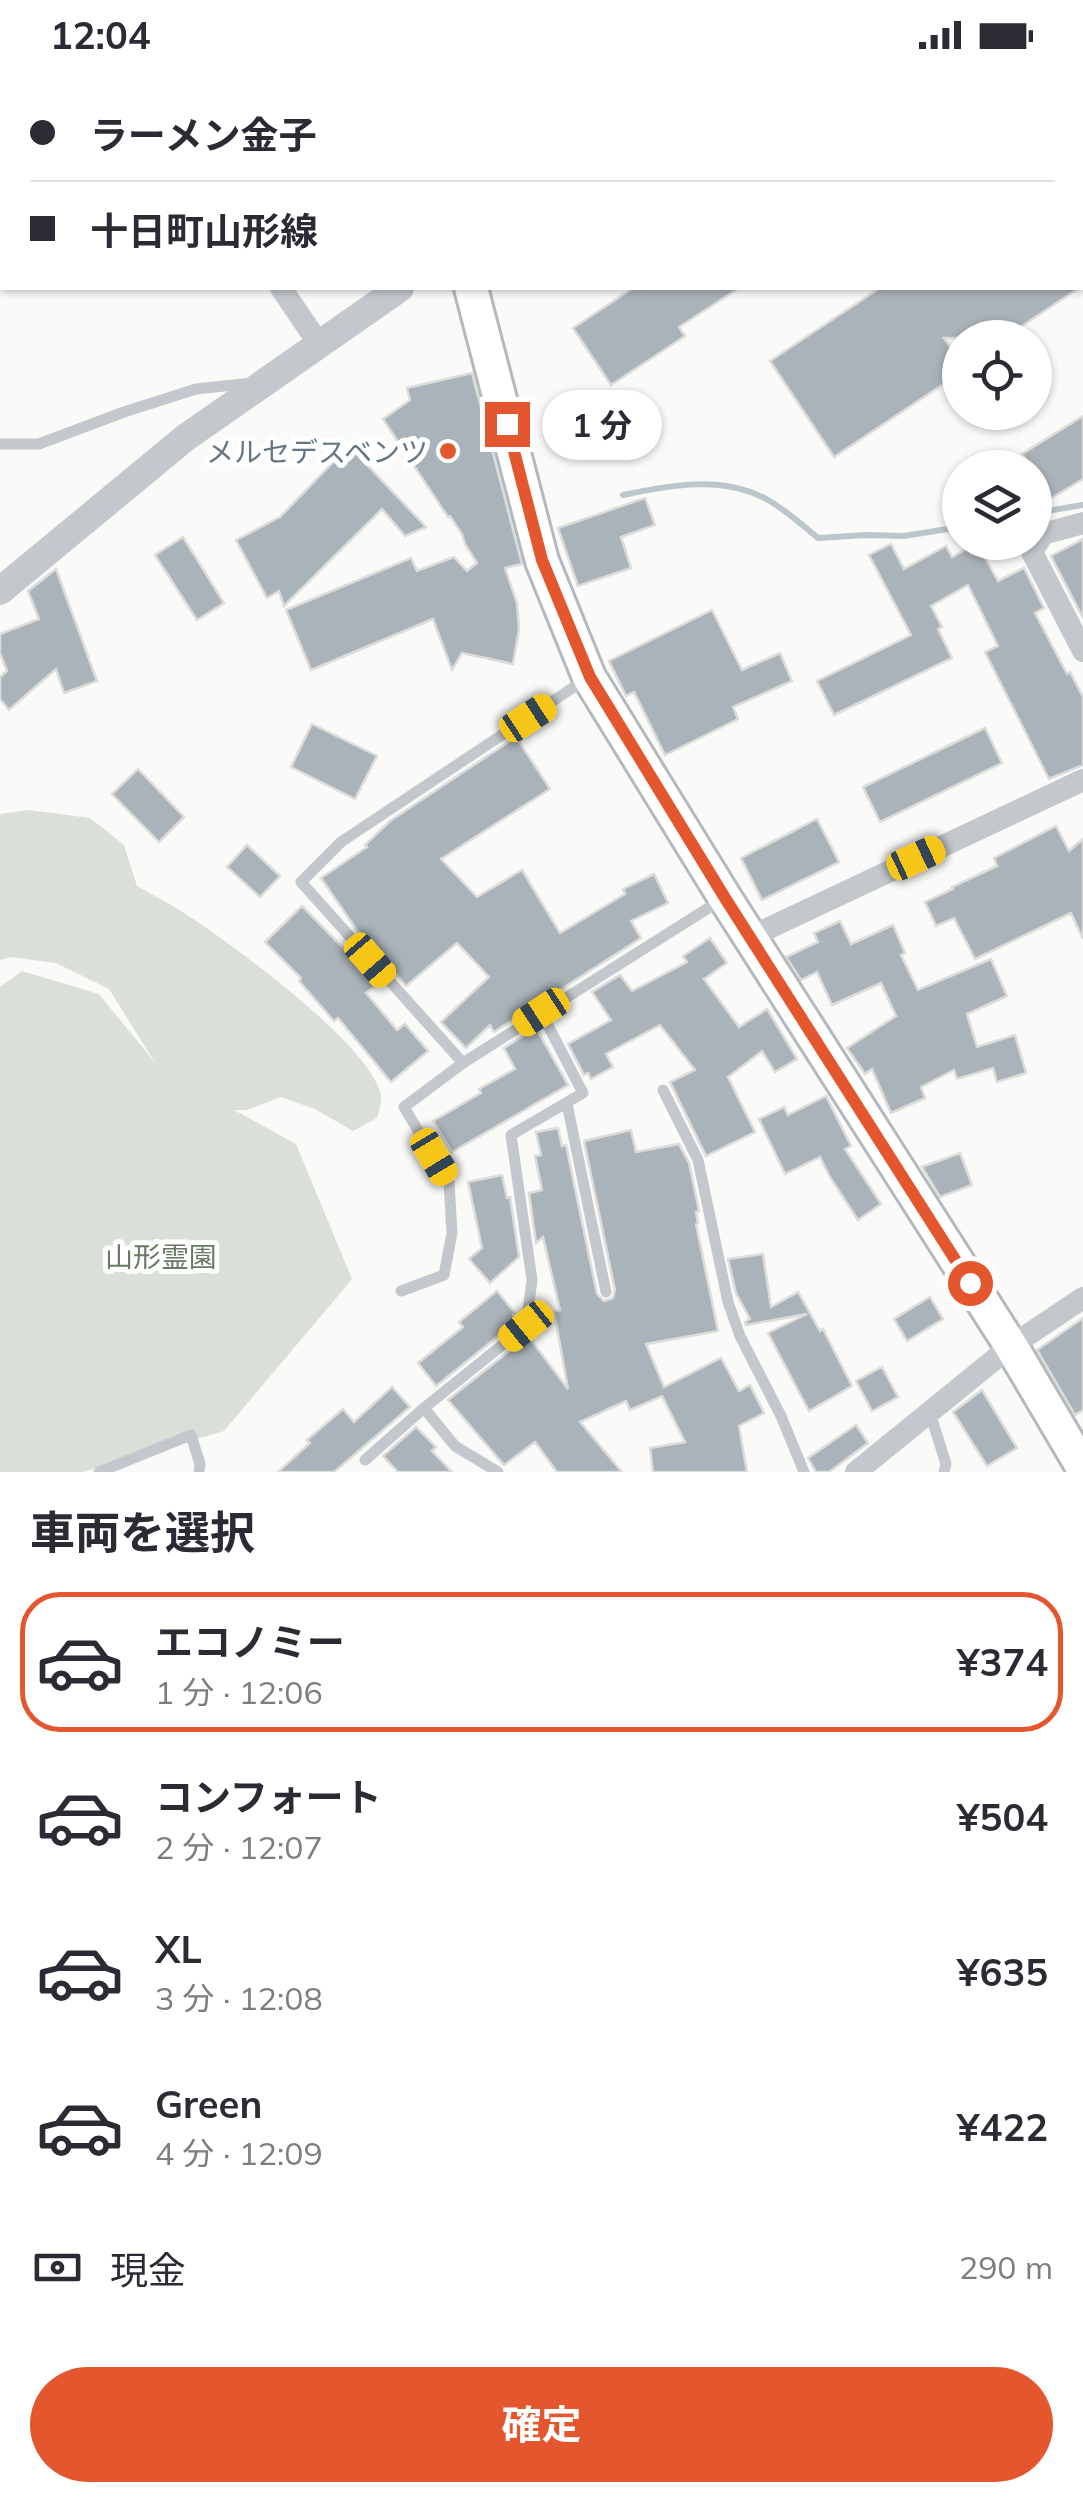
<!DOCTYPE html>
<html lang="ja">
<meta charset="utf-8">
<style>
:root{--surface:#fff;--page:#f7f7f7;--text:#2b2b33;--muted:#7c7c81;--line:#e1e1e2;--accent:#e4572e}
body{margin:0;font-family:Mulish,"Noto Sans JP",sans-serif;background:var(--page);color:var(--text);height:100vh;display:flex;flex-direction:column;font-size:38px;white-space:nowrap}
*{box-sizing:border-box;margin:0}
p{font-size:32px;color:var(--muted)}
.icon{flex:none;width:55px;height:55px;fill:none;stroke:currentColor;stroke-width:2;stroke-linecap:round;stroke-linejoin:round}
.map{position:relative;height:1402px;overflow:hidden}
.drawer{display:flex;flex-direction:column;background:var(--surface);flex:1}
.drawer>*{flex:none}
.hud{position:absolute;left:0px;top:0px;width:1085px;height:220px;box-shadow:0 2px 8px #0004;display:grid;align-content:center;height:220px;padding:0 30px;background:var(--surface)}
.buttons{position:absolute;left:942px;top:250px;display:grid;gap:20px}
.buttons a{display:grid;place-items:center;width:110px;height:110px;border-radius:50%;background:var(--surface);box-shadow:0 2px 8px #0004;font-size:50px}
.end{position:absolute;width:45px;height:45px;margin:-22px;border:12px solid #e4572e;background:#fff;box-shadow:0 0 0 5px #fff}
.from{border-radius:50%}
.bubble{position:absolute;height:70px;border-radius:35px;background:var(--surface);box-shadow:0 2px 8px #0004;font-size:32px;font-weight:700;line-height:70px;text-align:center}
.car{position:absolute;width:30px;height:60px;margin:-30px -15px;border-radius:12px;box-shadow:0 0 8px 2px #0007;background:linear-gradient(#f5c518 24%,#345 0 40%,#f5c518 0 76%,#345 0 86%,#f5c518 0)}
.hud b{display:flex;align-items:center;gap:35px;height:95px;font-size:38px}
.hud b+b{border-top:2px solid var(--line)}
.hud i{width:25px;height:25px;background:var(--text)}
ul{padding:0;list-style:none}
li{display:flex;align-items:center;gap:30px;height:140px;margin:0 20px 15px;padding:0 10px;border:5px solid transparent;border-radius:40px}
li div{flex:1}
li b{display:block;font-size:38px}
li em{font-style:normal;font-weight:700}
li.selected{border-color:var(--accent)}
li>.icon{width:90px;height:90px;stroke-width:1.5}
h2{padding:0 30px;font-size:45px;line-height:120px}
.pay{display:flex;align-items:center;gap:25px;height:110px;padding:0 30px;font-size:38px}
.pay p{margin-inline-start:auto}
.action{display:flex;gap:20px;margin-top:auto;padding:20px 30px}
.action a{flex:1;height:115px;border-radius:60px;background:var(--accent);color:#fff;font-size:40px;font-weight:700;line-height:115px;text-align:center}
.status{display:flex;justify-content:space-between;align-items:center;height:70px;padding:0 50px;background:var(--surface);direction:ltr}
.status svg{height:28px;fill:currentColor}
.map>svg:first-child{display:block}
.green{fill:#dadfd7}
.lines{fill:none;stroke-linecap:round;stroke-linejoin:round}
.stream{stroke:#bbc7cb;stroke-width:6}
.building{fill:#aab3b9;stroke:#dcdcda;stroke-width:2.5}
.secondary-casing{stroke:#b3babf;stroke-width:38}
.service{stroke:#c3c8cc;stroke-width:11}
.minor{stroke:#c3c8cc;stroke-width:22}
.tertiary{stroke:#c3c8cc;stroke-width:28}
.secondary{stroke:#fff;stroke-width:32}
.route{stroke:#e4572e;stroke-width:12}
.poi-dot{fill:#e4572e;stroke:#fff;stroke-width:4}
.labels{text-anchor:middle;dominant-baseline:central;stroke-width:10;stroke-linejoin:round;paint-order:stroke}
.poi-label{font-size:28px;fill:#657683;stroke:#fff;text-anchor:end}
.park-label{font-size:28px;fill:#687a64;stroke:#fff}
</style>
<div class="status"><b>12:04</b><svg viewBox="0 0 49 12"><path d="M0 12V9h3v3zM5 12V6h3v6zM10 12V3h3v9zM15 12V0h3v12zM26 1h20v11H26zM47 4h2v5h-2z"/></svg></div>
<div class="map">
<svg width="1083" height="1402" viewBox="0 0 1083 1402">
<rect width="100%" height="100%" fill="#fafaf8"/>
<!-- green -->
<path class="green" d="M29 740 90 748 124 775 137 816C152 825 169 833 184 843 229 872 370 974 381 1025 382 1031 379 1041 377 1048L353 1061 315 1039 281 1027 247 1040H234L296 1074 352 1209 224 1361 83 1402H0V917L22 901 99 924 156 994 109 919 56 893 10 887 0 890V744Z"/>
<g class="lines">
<!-- stream -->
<g class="stream">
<path d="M623 425C670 415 723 405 768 430 786 440 802 455 818 468L866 465 904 466 960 457"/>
<path d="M1035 443 1083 435"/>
</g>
</g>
<!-- building -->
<g class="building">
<path d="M633 218H739L679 257 685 266 611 315 573 258Z"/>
<path d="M880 218H1079L1004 268H944L960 291V303L834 387 770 291Z"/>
<path d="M472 303 522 494 505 498 517 533 519 559 513 594 462 583 452 600 433 549 311 600 286 540 411 488 417 501 454 487 467 501 477 493 465 474 462 464 450 446 448 447 383 349 410 330 407 318Z"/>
<path d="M1083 346V409L1050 429 1035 404V398H1031L1022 384Z"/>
<path d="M349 376 426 457 405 466 382 439 284 536 279 521 267 528 236 470 280 447Z"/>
<path d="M645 428 655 455 621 467 631 498 578 516 558 458Z"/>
<path d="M183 467 224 533 197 550 155 485Z"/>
<path d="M1083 469V548L1051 486Z"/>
<path d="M977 473 998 511 1024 498 1044 538 1035 543 1067 604 1070 602 1083 627V695L1049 709 985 582 998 576 968 515 931 536 942 557 938 559 952 588 834 645 817 611 911 565 869 485 891 474 904 499 946 476 952 487Z"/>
<path d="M56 499 97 611 64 623 56 599 9 640 0 629V607L7 601 0 583V564L39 549 28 521Z"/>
<path d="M712 540 742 600 780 583 792 611 733 637 738 649 665 685 634 622 626 626 609 591Z"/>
<path d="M312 654 377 686 355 729 291 697Z"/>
<path d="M985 658 1002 693 880 752 863 717Z"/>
<path d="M516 667 550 719 441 789 477 827 522 800 560 863 625 824 623 819 654 804 668 833 631 851 641 868 494 962 490 955 466 978 441 952 489 907 457 873 406 916 356 859 321 808 367 777 365 775 390 751Z"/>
<path d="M138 699 184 747 159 772 112 724Z"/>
<path d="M817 749 839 792 762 830 741 788Z"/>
<path d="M1056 756 1069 781 1083 769V869L1071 843 975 889 954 848 936 856 925 832 953 819 952 817 997 796 994 788Z"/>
<path d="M247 775 280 806 260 827 227 797Z"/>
<path d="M302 836 378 913 366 923 397 960 405 954 428 981 391 1012 338 948 334 951 299 911 301 908 265 872Z"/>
<path d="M840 851 851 874 893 855 905 883 901 885 918 920 991 889 1007 926 967 944 977 977 1015 965 1026 1003 997 1012 993 998 957 1009 954 1000 921 1017 925 1028 891 1043 872 999 865 1004 847 978 896 946 881 913 832 935 817 902 801 910 786 887 818 872 814 863Z"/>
<path d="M710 868 727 893 704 909 739 957 767 939 797 989 775 1002 762 981 728 1007 755 1062 706 1086 670 1012 695 1000 660 955 606 984 613 997 591 1009 588 1003 584 1005 568 974 611 950 592 922 620 905 632 921 687 892 683 886Z"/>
<path d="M536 958 568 1015 452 1082 433 1051 481 1023 479 1019 515 999 504 978Z"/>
<path d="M826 1026 851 1076 845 1079 881 1134 858 1150 830 1107 820 1087 785 1104 759 1049 784 1037 788 1045Z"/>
<path d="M558 1058 562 1076 566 1075 597 1224 604 1231 613 1228 615 1220 584 1071 631 1060 636 1082 679 1074 689 1093 699 1141 696 1142 698 1153 696 1154 718 1261 646 1274 664 1317 721 1288 739 1321 750 1315 764 1343 739 1356 747 1402H653L650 1378 685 1372 662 1326 630 1340 626 1331 580 1352 622 1402H557L535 1372 504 1395 448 1330 528 1266 568 1319 554 1241 560 1240 543 1167 536 1173 529 1123 542 1120 535 1086 541 1085 536 1062Z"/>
<path d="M960 1083 972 1115 940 1127 922 1097Z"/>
<path d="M502 1105 507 1128 510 1127 519 1187 490 1213 469 1189 482 1178 468 1112Z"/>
<path d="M763 1184 771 1237 798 1222 820 1261 823 1259 852 1316 809 1341 768 1263 807 1244 746 1255 745 1252 750 1249 736 1223 728 1189Z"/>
<path d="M497 1221 515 1243 513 1245 517 1251 436 1316 418 1293 463 1257 459 1252Z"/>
<path d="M930 1227 943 1249 907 1271 894 1249Z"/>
<path d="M1083 1248V1340L1075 1345 1037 1280Z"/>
<path d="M882 1297 898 1327 872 1341 856 1311Z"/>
<path d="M392 1317 410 1337 334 1402H278L310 1373 307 1370 343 1339 354 1352Z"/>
<path d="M982 1320 1017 1378 987 1396 953 1342Z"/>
<path d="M856 1355 868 1373 829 1402H816L808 1388Z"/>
<path d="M416 1357 436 1377 432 1381 452 1402H398L383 1386Z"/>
</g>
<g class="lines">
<defs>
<g id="secondary">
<path d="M421 0V2"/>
<path d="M471 218 542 491 589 607 725 828 1011 1276 1083 1398"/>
</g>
</defs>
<!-- secondary casing -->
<use href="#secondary" class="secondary-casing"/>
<!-- service -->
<g class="service">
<path d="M141 0 142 2"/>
<path d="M658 0 659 2"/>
<path d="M0 162 2 161"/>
<path d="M0 374H39L124 342 196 319 252 313"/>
<path d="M463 993 301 812 341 772 586 609"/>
<path d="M663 1020 698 1090 728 1232 740 1266 781 1346 804 1402"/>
<path d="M567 1034 606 1222"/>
<path d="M401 1221 444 1205 452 1163 449 1112 404 1037 463 993 721 830"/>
<path d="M930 1343 946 1394 944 1402"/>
<path d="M365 1390 424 1338"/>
<path d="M99 1402 191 1365 200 1394 199 1402"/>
<path d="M498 1402 455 1376 424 1338 526 1256 532 1210 511 1065 583 1023 541 942"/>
</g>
<!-- minor -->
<g class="minor">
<path d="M699 2 706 0"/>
<path d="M281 218 319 274"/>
<path d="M1083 453 1043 464 1032 482 1083 581"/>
<path d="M750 867 1083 710"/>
<path d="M856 1402 1011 1276 1083 1228"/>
</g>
<!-- tertiary -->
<path class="tertiary" d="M0 521 185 368 400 218"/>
<!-- secondary -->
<use href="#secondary" class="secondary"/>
</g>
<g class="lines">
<!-- route -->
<path class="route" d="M507 354 542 490 590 607 725 828 970 1213"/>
</g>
<!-- markers -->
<circle class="poi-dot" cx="448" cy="381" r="10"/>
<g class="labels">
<!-- poi labels -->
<g class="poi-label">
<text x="428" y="381">メルセデスベンツ</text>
</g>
<!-- park labels -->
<g class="park-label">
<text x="161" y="1186">山形霊園</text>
</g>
</g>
</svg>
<div class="buttons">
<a><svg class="icon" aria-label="locate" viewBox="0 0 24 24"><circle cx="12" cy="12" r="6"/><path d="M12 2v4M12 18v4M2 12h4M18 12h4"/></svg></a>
<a><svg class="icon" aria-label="layers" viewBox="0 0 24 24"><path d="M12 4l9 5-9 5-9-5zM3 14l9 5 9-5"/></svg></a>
</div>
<i class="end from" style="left:970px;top:1213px"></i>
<i class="end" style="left:507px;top:354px"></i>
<div class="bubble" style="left:542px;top:320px;width:120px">1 分</div>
<i class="car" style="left:528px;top:648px;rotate:57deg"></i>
<i class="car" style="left:916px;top:788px;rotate:65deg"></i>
<i class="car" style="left:370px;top:890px;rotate:139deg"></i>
<i class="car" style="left:541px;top:942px;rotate:237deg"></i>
<i class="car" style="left:434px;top:1087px;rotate:149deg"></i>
<i class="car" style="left:526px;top:1256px;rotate:231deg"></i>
<div class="hud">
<b><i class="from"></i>ラーメン金子</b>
<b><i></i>十日町山形線</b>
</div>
</div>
<section class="drawer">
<h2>車両を選択</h2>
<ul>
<li class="selected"><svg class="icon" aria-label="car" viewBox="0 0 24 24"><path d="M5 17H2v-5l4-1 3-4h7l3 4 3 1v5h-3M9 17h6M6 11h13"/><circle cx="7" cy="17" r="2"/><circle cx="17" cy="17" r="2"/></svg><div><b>エコノミー</b><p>1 分 · 12:06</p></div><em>¥374</em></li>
<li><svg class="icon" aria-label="car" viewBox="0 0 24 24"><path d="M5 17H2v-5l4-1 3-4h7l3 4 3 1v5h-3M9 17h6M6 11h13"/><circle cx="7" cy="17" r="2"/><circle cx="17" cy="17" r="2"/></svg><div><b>コンフォート</b><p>2 分 · 12:07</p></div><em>¥504</em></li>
<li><svg class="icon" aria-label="car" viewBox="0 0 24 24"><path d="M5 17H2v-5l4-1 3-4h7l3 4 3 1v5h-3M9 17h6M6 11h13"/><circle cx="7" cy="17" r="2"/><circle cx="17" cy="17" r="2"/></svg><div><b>XL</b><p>3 分 · 12:08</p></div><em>¥635</em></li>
<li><svg class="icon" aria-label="car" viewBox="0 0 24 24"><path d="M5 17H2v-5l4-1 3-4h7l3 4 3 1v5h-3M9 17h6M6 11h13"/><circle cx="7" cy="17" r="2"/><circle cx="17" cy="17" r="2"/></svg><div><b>Green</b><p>4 分 · 12:09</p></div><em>¥422</em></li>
</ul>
<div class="pay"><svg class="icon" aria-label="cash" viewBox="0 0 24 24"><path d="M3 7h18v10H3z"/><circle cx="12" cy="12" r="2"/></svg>現金<p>290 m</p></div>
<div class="action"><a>確定</a></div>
</section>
